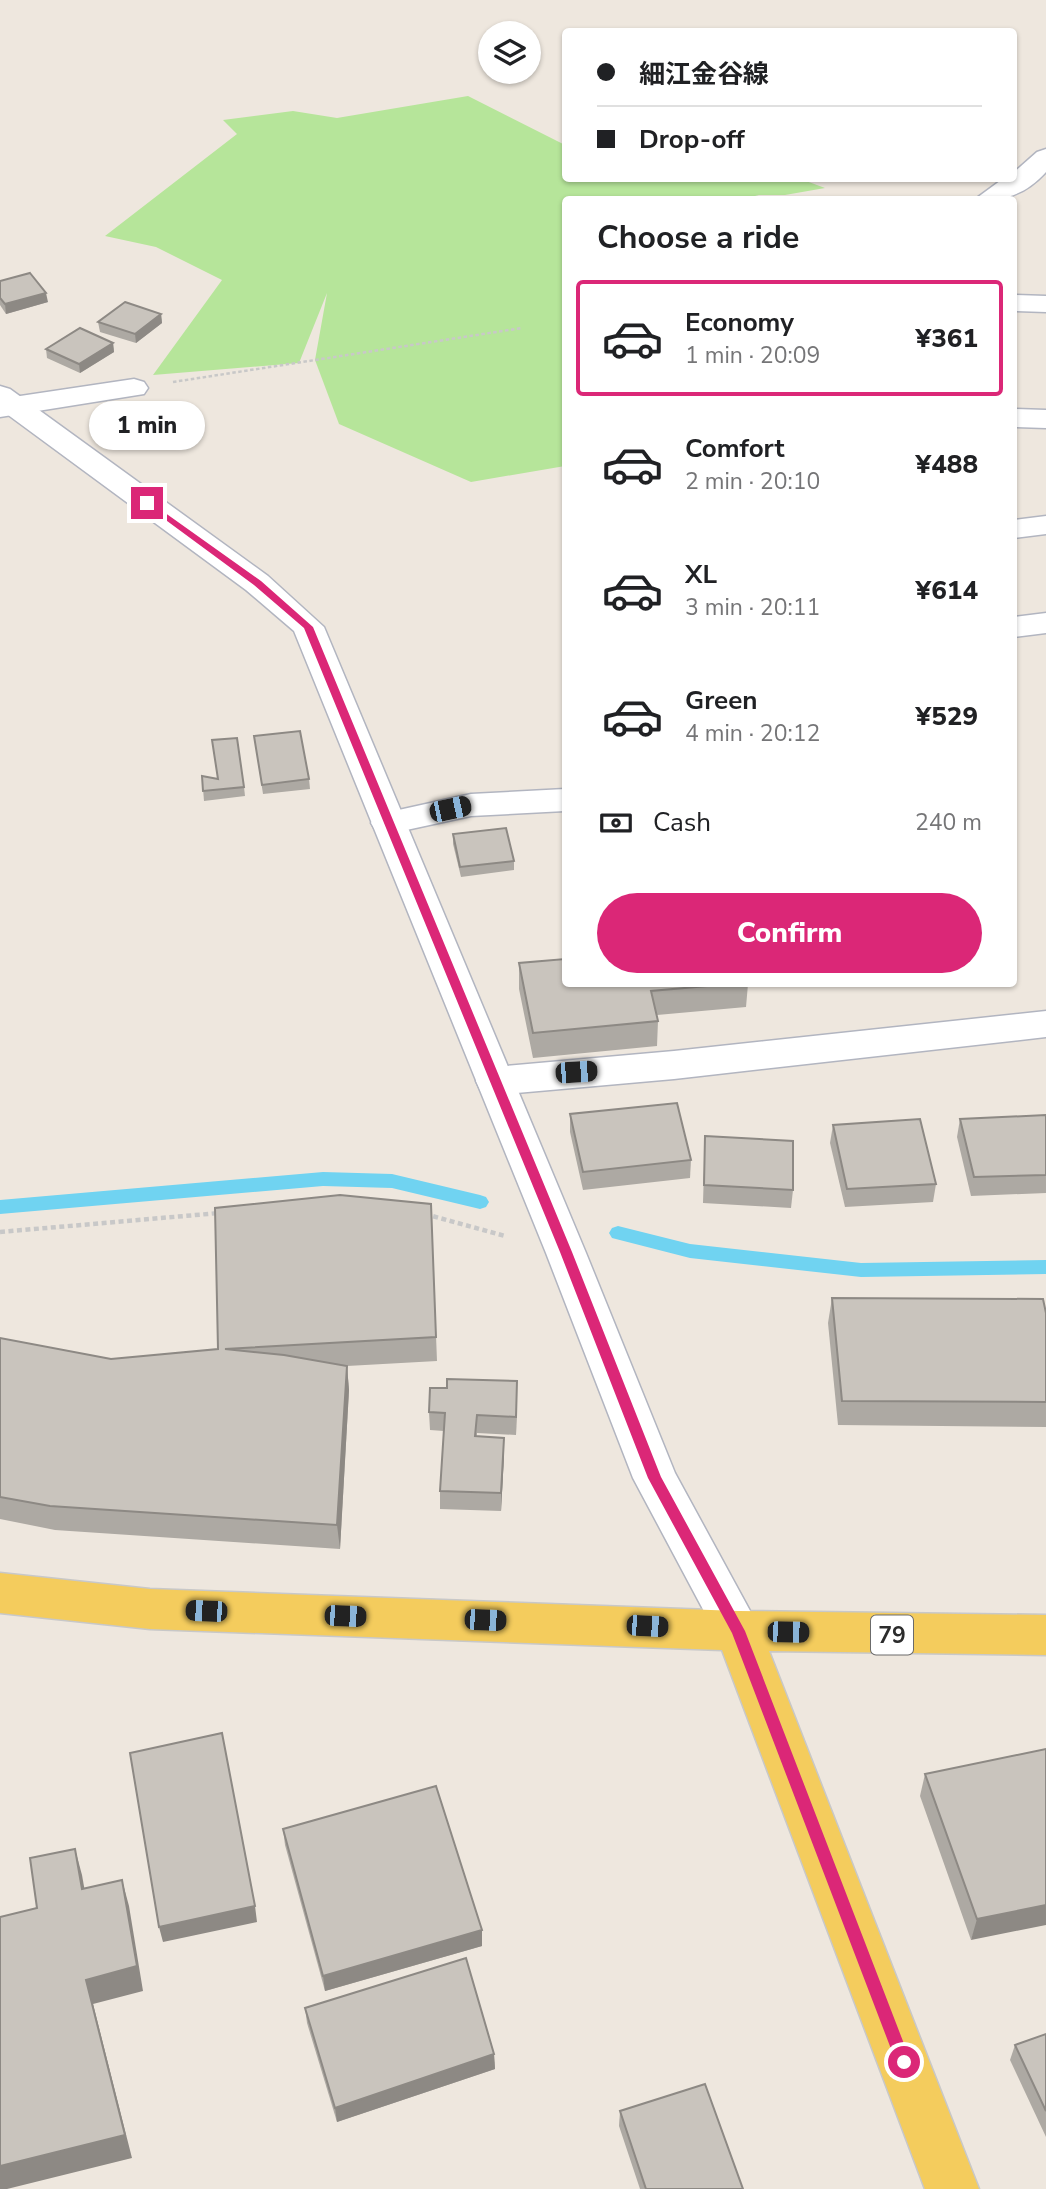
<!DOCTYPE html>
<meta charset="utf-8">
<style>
:root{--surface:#fff;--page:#f2f2f2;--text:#202124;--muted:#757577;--line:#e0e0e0;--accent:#db2777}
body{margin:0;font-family:"Nunito Sans","Noto Sans JP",sans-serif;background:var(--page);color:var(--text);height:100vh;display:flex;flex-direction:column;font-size:26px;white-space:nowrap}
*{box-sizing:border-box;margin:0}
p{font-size:23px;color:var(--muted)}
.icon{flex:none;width:38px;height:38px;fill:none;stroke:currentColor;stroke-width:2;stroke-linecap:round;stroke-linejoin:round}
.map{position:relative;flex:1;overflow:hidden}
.drawer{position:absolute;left:562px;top:196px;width:455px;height:791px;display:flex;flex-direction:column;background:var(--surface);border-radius:7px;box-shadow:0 2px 5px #0004}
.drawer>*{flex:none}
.hud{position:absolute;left:562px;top:28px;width:455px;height:154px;border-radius:7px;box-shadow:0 2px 5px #0004;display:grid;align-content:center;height:154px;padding:0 35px;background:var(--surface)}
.buttons{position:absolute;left:478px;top:21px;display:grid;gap:14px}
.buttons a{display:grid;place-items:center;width:63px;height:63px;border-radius:50%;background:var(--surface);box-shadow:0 2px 5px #0004;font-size:35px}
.end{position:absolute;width:32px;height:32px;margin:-16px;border:9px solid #db2777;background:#fff;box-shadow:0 0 0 4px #fff}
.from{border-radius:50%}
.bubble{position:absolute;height:49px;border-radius:24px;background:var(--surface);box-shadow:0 2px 5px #0004;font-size:23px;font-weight:800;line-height:49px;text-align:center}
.car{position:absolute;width:21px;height:42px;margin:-21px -10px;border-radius:9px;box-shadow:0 0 5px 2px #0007;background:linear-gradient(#222 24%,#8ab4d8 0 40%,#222 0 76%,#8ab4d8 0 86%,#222 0)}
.hud b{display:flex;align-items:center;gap:24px;height:66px;font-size:26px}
.hud b+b{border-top:2px solid var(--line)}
.hud i{width:18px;height:18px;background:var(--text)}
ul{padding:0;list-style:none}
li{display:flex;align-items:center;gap:21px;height:116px;margin:0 14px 10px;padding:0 21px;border:4px solid transparent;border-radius:7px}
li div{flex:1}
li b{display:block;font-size:26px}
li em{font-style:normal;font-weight:800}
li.on{border-color:var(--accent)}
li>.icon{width:63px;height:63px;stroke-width:1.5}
h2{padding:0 35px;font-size:32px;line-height:84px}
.pay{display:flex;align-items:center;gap:18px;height:77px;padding:0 35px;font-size:26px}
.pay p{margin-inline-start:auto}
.cta{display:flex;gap:14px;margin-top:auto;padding:14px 35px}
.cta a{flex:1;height:80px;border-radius:42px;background:var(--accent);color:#fff;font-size:28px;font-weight:800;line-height:80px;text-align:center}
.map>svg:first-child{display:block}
.green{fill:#b6e59a}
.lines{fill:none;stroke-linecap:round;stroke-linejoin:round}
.stream{fill:#70d3f1;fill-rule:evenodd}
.street-casing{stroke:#b2b5c0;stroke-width:3}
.secondary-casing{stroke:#b2b5c0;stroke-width:3}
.primary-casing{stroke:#c8c8c8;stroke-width:3}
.path-far1{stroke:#c8c8c8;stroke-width:2.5;stroke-dasharray:3.5 2.5;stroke-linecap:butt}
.path{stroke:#c8c8c8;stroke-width:4.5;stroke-dasharray:5 3.5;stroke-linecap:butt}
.street{fill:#fff;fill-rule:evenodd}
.secondary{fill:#fff;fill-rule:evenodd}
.primary{fill:#f4cc5d;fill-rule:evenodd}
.wall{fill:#ada9a3}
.shaded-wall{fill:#8d8984}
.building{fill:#c9c4bd;stroke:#8d8984;stroke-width:2}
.route{fill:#db2777}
.labels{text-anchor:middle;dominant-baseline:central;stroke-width:6;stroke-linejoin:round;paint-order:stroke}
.shield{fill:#fff;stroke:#6b6b6b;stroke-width:2}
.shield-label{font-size:23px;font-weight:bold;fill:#2c2c2c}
</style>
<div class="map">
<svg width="1046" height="2189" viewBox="0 0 1046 2189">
<rect width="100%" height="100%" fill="#eee7de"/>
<!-- green -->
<path class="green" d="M468 96 565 145V178H798L825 188 785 195H755L775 200H565V466L471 482 339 424 315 360 327 293 299 363 153 375 222 280 156 247 105 236 237 134 223 120 293 111 337 118Z"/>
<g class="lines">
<!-- stream -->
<g class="stream">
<path d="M323 1172 392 1174 480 1195 486 1197 489 1202 486 1207 480 1209 392 1188 323 1186 0 1214V1200Z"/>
<path d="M618 1226 690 1244 861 1263 1046 1260V1274L861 1277 690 1258 612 1238 609 1233 612 1228Z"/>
</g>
<defs>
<g id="street">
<path d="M1046 149V172C1024 196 1005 200 974 200L1004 178H1013V173L1037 152Z"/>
<path d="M1013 295 1046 296V312L1013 311Z"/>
<path d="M134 379 144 382 148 388 144 394 0 417V399Z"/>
<path d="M1013 409 1046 410V428L1013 427Z"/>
<path d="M1046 516V534L1013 538V520Z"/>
<path d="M1046 613V633L1013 637V617Z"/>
<path d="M565 789V811L471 816 388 834 376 831 371 823 376 815 471 794Z"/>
<path d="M1046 1011V1037L674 1079 495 1095 481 1091 476 1081 481 1071 495 1067 674 1051Z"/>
</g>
<path id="secondary" d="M0 386 10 389 268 576 324 627 586 1253 675 1473 761 1631 754 1645 738 1651 722 1645 633 1478 546 1253 294 631 246 590 0 409Z"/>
<path id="primary" d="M0 1573 150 1589 738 1611 1046 1615V1655L769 1651 979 2189H925L722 1650 150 1629 0 1613Z"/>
</defs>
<!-- street casing -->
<use href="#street" class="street-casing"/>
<!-- secondary casing -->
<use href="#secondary" class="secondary-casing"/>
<!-- primary casing -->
<use href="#primary" class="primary-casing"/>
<!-- path-far1 -->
<path class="path-far1" d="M173 382 522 328"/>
<!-- path -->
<g class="path">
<path d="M425 1214 505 1236"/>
<path d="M0 1232 219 1213"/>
</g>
<!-- street -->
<use href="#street" class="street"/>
<!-- secondary -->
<use href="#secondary" class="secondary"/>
<!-- primary -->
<use href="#primary" class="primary"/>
</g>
<!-- wall -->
<g class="wall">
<path d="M0 281 48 302 6 314 0 305Z"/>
<path d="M161 314 162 323 136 343 100 332 98 322Z"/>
<path d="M113 343 114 352 80 373 47 358 46 349Z"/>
<path d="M254 736 309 779 310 789 263 794Z"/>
<path d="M202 776 244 787 245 796 204 801Z"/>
<path d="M453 834 514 861V870L461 877 453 844Z"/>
<path d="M563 942H565V984H748L746 1007 657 1015 658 1021 657 1046 533 1058 519 989V963L563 959Z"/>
<path d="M570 1114 691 1160 690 1178 583 1190 570 1132Z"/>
<path d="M1046 1115V1193L971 1196 957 1137 960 1119Z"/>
<path d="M833 1125 936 1184 933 1202 845 1207 830 1143Z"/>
<path d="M705 1136 793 1190 791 1208 703 1203Z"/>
<path d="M431 1204 437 1361 347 1366 349 1390 340 1549 55 1530 0 1519V1338L111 1359 218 1349Z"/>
<path d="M832 1298 1046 1313V1427L838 1425 828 1323Z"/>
<path d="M517 1381 516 1435 477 1433V1436L504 1455 501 1511 440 1509V1491L444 1431 430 1430 429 1412 447 1388Z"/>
<path d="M1046 1749 971 1940 920 1796 925 1774Z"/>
<path d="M283 1829 482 1930V1946L325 1991 285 1845Z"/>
<path d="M305 2008 494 2054 495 2069 337 2122 307 2023Z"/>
<path d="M1046 2034V2137L1010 2060 1015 2045Z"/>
<path d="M620 2111 743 2189H640L619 2126Z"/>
</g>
<!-- shaded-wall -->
<g class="shaded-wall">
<path d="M46 293 48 302 6 314 5 304Z"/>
<path d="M161 314 162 323 136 343 135 334Z"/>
<path d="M113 343 114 352 80 373 79 364Z"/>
<path d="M347 1366 349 1390 340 1549 337 1525Z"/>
<path d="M517 1381V1399L516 1435V1417Z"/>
<path d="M504 1438V1455L501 1511V1493Z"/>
<path d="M75 1849 82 1875 89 1915 82 1889Z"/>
<path d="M122 1880 129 1906 143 1991 93 2004 132 2158 7 2189H0V2166L86 1980Z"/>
<path d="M1046 1905V1925L971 1940 977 1919Z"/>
<path d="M255 1906 257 1922 163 1942 159 1927Z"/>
<path d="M482 1930V1946L325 1991 323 1976Z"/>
<path d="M494 2054 495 2069 337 2122 335 2108Z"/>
</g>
<!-- building -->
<g class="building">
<path d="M30 273 46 293 5 304 0 298V281Z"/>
<path d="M125 302 161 314 135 334 98 322Z"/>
<path d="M80 328 113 343 79 364 46 349Z"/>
<path d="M300 731 309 779 262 785 254 736Z"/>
<path d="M237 738 244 787 203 791 202 776 218 779 212 740Z"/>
<path d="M506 828 514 861 460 867 453 834Z"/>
<path d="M565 959V984H730L651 991 658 1021 533 1033 519 963Z"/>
<path d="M677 1103 691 1160 583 1172 570 1114Z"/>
<path d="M1046 1115V1175L974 1177 960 1119Z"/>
<path d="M920 1119 936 1184 847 1189 833 1125Z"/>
<path d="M705 1136 793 1141V1190L704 1185Z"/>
<path d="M340 1195 431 1204 436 1337 225 1349 284 1355 347 1366 337 1525 50 1506 0 1497V1338L111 1359 218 1349 215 1208Z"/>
<path d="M832 1298 1043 1299 1046 1313V1402L842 1401Z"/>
<path d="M447 1379 517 1381 516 1417 477 1415 475 1436 504 1438 501 1493 440 1491 445 1413 429 1412 430 1388H447Z"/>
<path d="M222 1733 255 1906 159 1927 130 1753Z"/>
<path d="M1046 1749V1905L977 1919 925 1774Z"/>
<path d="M436 1786 482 1930 323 1976 283 1829Z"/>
<path d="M75 1849 82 1889 122 1880 137 1966 86 1980 125 2135 0 2166V1917L37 1908 30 1858Z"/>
<path d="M466 1958 494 2054 335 2108 305 2008Z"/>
<path d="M1046 2034V2111L1015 2045Z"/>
<path d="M705 2084 743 2189H646L620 2111Z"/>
</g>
<!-- route -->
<path class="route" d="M147 500 261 581 313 627 572 1252 661 1477 745 1631 911 2062 909 2068 904 2070 898 2068 896 2062 732 1633 648 1478 560 1252 304 628 254 585 144 504V501Z"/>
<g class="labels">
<!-- shield labels -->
<rect class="shield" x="871" y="1615.5" width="42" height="39" rx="5"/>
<g class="shield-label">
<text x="892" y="1635">79</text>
</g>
</g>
</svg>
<div class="buttons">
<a><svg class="icon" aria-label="layers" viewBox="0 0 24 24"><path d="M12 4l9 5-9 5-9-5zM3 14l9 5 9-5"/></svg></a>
</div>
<i class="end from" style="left:904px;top:2062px"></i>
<i class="end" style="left:147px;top:503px"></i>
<div class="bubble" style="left:89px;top:401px;width:116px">1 min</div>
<i class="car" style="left:450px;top:809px;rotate:78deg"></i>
<i class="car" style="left:576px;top:1072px;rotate:86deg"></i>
<i class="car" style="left:206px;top:1611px;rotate:272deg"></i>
<i class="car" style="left:345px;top:1616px;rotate:92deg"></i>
<i class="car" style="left:485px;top:1620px;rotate:92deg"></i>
<i class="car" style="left:647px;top:1626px;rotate:93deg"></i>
<i class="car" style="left:788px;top:1632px;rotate:91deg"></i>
<div class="hud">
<b><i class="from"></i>細江金谷線</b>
<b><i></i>Drop-off</b>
</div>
<section class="drawer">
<h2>Choose a ride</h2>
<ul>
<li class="on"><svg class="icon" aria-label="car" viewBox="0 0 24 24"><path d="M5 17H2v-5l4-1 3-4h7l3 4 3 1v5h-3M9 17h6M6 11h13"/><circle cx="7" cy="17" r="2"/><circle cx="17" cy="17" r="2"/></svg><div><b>Economy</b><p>1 min · 20:09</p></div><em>¥361</em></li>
<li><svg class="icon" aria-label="car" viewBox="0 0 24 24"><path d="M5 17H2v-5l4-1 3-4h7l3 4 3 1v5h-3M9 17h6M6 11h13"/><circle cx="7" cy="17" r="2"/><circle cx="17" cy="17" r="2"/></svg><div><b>Comfort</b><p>2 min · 20:10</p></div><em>¥488</em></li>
<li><svg class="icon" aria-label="car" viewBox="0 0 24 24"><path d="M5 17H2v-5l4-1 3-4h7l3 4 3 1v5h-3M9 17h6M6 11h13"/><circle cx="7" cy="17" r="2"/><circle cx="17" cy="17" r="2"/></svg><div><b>XL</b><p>3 min · 20:11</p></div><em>¥614</em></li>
<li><svg class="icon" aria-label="car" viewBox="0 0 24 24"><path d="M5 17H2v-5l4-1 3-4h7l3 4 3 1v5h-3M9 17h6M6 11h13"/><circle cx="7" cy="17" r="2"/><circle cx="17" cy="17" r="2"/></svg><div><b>Green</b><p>4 min · 20:12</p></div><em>¥529</em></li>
</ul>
<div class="pay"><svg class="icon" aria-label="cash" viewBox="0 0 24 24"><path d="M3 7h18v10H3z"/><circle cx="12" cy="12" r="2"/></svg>Cash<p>240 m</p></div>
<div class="cta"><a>Confirm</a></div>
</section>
</div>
